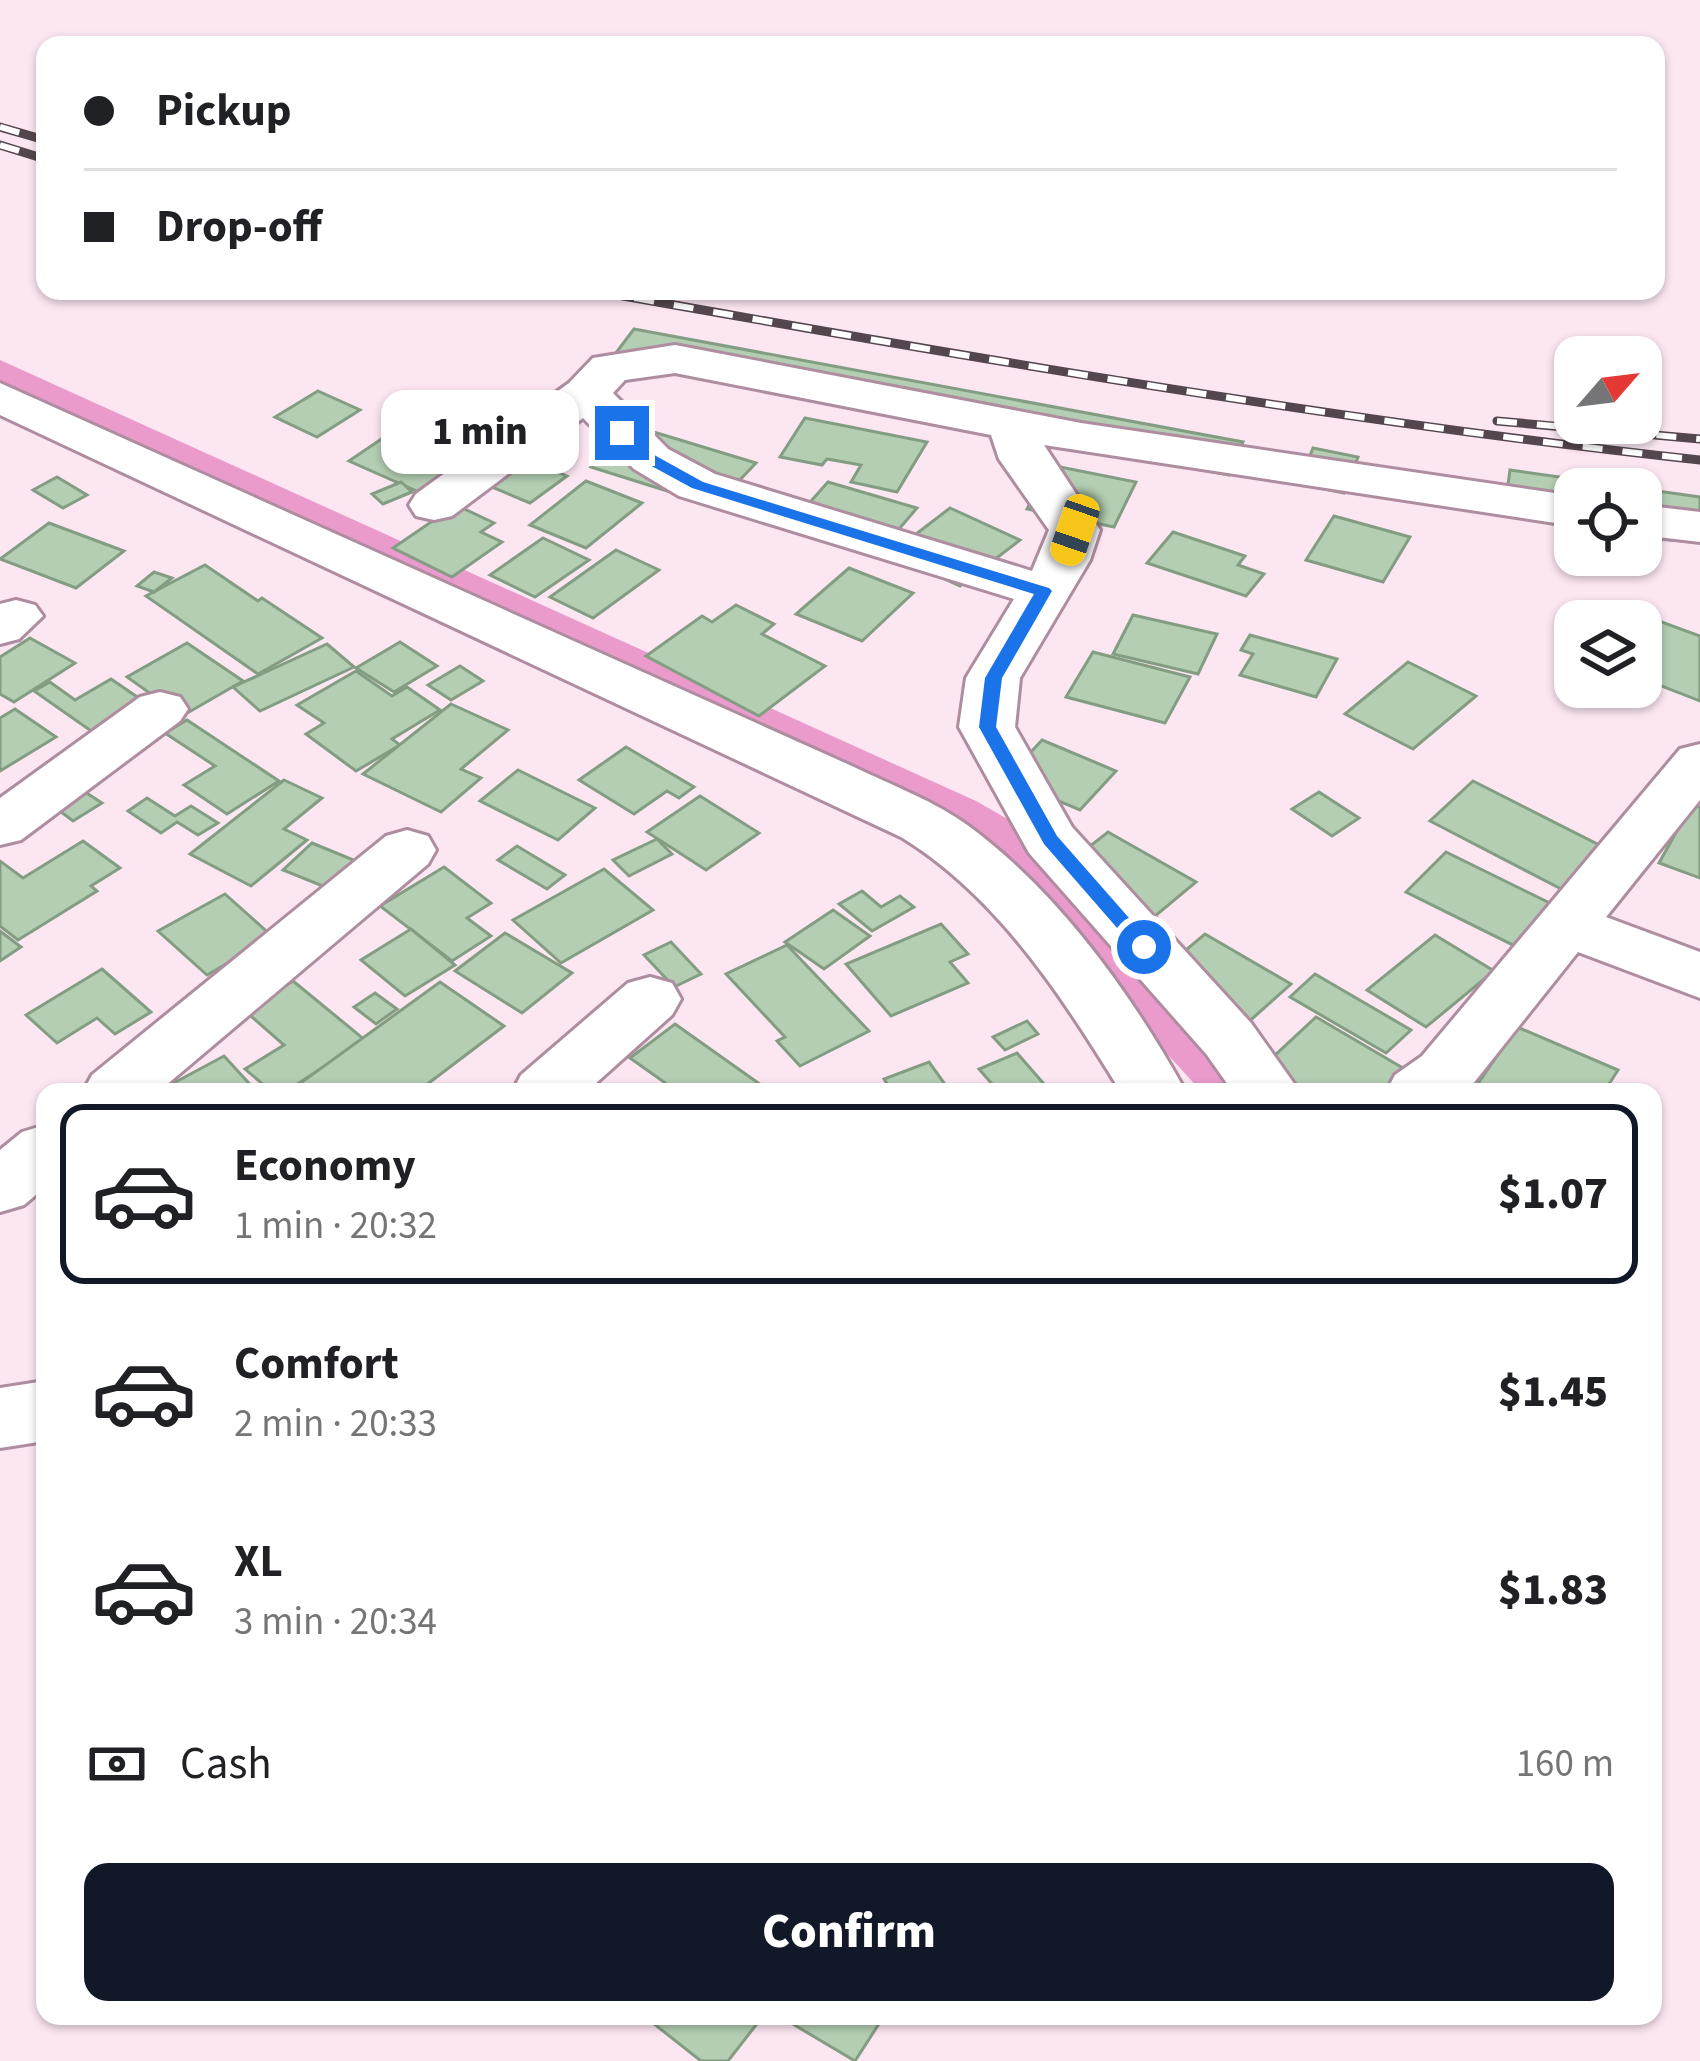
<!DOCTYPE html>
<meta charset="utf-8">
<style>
:root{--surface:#fff;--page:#f6f6f6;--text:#202124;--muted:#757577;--line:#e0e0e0;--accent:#111827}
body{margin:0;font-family:"Source Sans 3",sans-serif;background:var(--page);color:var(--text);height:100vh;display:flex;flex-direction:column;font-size:45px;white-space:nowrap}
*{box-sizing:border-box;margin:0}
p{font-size:39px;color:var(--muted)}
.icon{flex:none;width:66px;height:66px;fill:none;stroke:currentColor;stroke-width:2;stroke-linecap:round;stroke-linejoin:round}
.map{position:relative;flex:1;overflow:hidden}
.side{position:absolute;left:36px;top:1083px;width:1626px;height:942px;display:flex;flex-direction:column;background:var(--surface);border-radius:24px;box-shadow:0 3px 9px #0004}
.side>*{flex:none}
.banner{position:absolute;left:36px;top:36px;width:1629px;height:264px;border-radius:24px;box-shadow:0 3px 9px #0004;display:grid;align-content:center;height:264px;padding:0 48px;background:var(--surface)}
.needle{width:78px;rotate:62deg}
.controls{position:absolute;left:1554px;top:336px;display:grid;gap:24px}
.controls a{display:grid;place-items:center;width:108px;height:108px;border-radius:24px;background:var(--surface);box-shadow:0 3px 9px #0004;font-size:60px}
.end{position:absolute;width:54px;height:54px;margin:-27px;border:15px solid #1a73e8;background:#fff;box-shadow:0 0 0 6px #fff}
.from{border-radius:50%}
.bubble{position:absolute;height:84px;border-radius:24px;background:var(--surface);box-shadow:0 3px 9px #0004;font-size:39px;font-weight:800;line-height:84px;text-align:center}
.car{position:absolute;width:36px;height:72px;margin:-36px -18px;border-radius:15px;box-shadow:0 0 9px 3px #0007;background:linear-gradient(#f5c518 24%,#345 0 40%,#f5c518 0 76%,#345 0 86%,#f5c518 0)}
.banner b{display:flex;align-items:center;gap:42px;height:114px;font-size:45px}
.banner b+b{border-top:3px solid var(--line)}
.banner i{width:30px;height:30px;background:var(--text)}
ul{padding:21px 0 0;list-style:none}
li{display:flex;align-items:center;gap:36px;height:180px;margin:0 24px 18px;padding:0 24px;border:6px solid transparent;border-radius:24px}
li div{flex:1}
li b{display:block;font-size:45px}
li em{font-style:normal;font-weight:800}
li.selected{border-color:var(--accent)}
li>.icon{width:108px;height:108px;stroke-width:1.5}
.pay{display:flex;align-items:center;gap:30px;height:132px;padding:0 48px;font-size:45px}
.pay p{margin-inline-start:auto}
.button{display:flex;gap:24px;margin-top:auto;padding:24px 48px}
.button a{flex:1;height:138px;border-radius:24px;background:var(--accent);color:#fff;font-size:48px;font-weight:800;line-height:138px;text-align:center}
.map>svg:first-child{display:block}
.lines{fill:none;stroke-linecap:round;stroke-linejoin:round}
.canal{fill:#eb9bcb;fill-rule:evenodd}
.building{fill:#b3ceb2;stroke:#839d83;stroke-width:3}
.street-casing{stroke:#af8da0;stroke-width:6}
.street{fill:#fff;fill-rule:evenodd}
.rail-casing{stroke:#54464e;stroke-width:9}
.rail{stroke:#fff;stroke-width:6;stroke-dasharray:20;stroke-linecap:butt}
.route{fill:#1a73e8}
</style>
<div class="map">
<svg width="1700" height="2061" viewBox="0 0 1700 2061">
<rect width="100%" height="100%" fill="#fce6f2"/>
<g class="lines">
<!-- canal -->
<path class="canal" d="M0 360 976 801 1025 829 1218 1028 1267 1092H1202L985 855 938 827 0 390Z"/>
</g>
<!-- building -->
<g class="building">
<path d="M634 329 1243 442 1229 475 612 358Z"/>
<path d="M318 391 360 410 317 437 275 417Z"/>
<path d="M445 396 514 425 419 492 349 461Z"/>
<path d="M805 418 927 442 897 492 851 482 861 465 827 459 822 465 780 457Z"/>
<path d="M634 426 756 463 715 506 591 467Z"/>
<path d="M1313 448 1358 457 1344 493 1299 484Z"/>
<path d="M525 458 567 476 530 503 487 485Z"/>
<path d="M1050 465 1136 482 1114 527 1027 509Z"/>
<path d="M1510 470 1700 497V542L1641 538V489H1575V529L1567 527 1568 515 1505 506Z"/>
<path d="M57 477 87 495 63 508 33 490Z"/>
<path d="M586 481 642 503 586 548 530 525Z"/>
<path d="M401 482 412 492 383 504 372 494Z"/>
<path d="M828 482 917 508 888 542 787 528Z"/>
<path d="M456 505 494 523 481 532 502 542 452 577 393 548Z"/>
<path d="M950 508 1020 540 960 586 890 554Z"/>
<path d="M1334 516 1410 537 1383 582 1306 560Z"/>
<path d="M49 523 124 551 76 588 0 559Z"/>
<path d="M1173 532 1245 556 1238 565 1264 574 1246 596 1147 563Z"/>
<path d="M543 538 589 560 535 597 490 575Z"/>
<path d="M616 550 659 570 593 618 550 597Z"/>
<path d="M205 565 258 601 262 598 322 638 258 674 146 596Z"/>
<path d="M849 568 913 593 862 641 796 614Z"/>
<path d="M154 572 172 578 154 592 137 586Z"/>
<path d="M736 605 774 624 762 634 825 666 759 716 646 656 702 616 712 622Z"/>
<path d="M1629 610 1700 636V701L1641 678V621H1620Z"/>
<path d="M1133 615 1217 634 1198 674 1113 654Z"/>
<path d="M1250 635 1337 659 1316 697 1240 675 1253 654 1241 650Z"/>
<path d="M30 638 75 663 14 702 0 694V657Z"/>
<path d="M400 642 437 666 394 692 356 668Z"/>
<path d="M187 643 243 681 182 716 127 677Z"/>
<path d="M327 644 354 667 260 711 233 687Z"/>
<path d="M1093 652 1190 677 1165 723 1066 697Z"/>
<path d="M1408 662 1476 696 1413 749 1345 714Z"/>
<path d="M460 666 483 681 451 700 428 685Z"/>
<path d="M356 671 392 696 407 687 440 710 392 739 400 745 356 771 306 734 324 723 297 705Z"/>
<path d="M111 679 146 703 94 733 34 691 50 682 75 700Z"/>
<path d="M451 704 508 730 461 769 481 778 441 812 363 774Z"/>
<path d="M15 709 56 737 0 771V718Z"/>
<path d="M187 720 279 781 227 814 184 785 215 766 165 733Z"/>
<path d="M1042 740 1116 771 1080 810 1006 779Z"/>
<path d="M626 747 694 787 679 798 667 791 634 814 579 780Z"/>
<path d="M518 770 595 808 558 840 480 801Z"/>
<path d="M284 780 322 798 284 829 307 840 251 886 190 854Z"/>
<path d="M1473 781 1607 849 1565 891 1430 821Z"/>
<path d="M85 792 102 803 73 821 57 809Z"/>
<path d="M1319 792 1359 818 1332 836 1292 809Z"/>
<path d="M700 796 759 833 706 870 647 832Z"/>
<path d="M147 798 175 816 191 806 218 823 198 835 177 822 161 833 128 811Z"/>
<path d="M1692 804 1700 807V878L1659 863Z"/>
<path d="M1108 832 1196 882 1142 927 1053 875Z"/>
<path d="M657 839 672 854 629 876 613 860Z"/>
<path d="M83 841 120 868 91 886 97 891 18 940 0 926V861L23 878Z"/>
<path d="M312 843 368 866 340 893 283 870Z"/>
<path d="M517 846 565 875 547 889 498 860Z"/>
<path d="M1446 852 1564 910 1527 952 1406 892Z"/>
<path d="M444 867 491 903 467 918 491 936 452 961 380 906Z"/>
<path d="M604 869 653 910 561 963 513 920Z"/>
<path d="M862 891 881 907 900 896 914 907 872 931 839 904Z"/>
<path d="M225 894 273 937 207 975 158 931Z"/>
<path d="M833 910 870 936 824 969 785 942Z"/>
<path d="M941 924 968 954 950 962 968 983 891 1016 846 964Z"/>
<path d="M411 929 455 965 405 996 361 960Z"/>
<path d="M0 931 21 947 0 961Z"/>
<path d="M505 933 572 973 522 1013 455 971Z"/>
<path d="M1205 934 1291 984 1244 1026 1157 974Z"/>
<path d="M1435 935 1494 971 1426 1027 1367 990Z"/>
<path d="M671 942 701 974 674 987 644 955Z"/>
<path d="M787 945 869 1031 800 1066 777 1041 785 1037 726 974Z"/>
<path d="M102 969 151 1012 115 1034 97 1018 57 1043 26 1015Z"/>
<path d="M1315 974 1411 1030 1386 1053 1290 997Z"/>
<path d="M293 981 365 1040 285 1092H272L245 1069 284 1045 245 1011Z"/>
<path d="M440 982 504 1026 417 1092 291 1090Z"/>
<path d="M375 993 397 1009 376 1024 354 1007Z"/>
<path d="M1316 1017 1420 1078 1406 1092H1293L1258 1071Z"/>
<path d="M1027 1021 1038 1034 1005 1050 993 1037Z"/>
<path d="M675 1024 771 1092H678L630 1058Z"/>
<path d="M1517 1027 1618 1070 1604 1092H1485L1475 1088Z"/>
<path d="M1017 1053 1051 1092H999L979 1069Z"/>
<path d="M224 1056 257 1092H157Z"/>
<path d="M929 1062 947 1087 935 1092H892L884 1079Z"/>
<path d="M644 2016H763L728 2061H701Z"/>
<path d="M884 2016 855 2061 781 2017 782 2016Z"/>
</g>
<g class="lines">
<defs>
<g id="street">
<path d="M675 345 1081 423 1575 496V526L1044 445 1100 530 1090 560 1020 678 1015 727 1072 827 1251 1023 1300 1092H1233L1207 1055 1029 853 959 727 966 678 1014 599 679 496 634 469 583 418 452 516 434 520 416 516 409 505 416 494 569 383 593 358ZM675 373 991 435 999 459 1049 530 1032 571 715 474 668 449 613 393 625 380Z"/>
<path d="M0 383 854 767C893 786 935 801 970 827 1060 894 1132 995 1186 1092H1121C1063 998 998 896 901 837L0 415Z"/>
<path d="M1641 505 1700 512V542L1641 535Z"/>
<path d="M16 600 35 605 43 616 19 639 0 644V604Z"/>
<path d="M160 692 180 697 188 709 180 721 21 840 0 845V798L140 697Z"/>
<path d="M1700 744V800L1606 917 1700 952V998L1578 952 1468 1090 1386 1092 1395 1075 1422 1056 1680 749Z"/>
<path d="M407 830 428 836 436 850 428 864 158 1092H83L92 1075 386 836Z"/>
<path d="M650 977 672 983 681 999 672 1015 586 1092H512L521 1075 628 983Z"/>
<path d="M45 1125V1187L24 1205 0 1212V1150L22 1132Z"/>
<path d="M45 1381V1441L0 1448V1388Z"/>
</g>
</defs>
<!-- street casing -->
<use href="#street" class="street-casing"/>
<!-- street -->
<use href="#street" class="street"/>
<defs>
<g id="rail">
<path d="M0 127 45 140"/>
<path d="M0 145 45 159"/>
<path d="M595 291C962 356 1329 420 1700 460"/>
<path d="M1497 421 1700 439"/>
</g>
</defs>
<!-- rail casing -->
<use href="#rail" class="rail-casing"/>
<!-- rail -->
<use href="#rail" class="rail"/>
</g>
<!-- route -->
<path class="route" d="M622 428 656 456 703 482 1049 588 1052 591 1002 678 996 727 1057 836 1151 943V952H1138L1044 844 979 727 985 678 1034 594 692 488 646 463 615 433Z"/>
</svg>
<div class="controls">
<a><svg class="needle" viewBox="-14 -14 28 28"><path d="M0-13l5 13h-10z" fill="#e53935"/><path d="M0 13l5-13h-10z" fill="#757577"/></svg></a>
<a><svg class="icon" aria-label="locate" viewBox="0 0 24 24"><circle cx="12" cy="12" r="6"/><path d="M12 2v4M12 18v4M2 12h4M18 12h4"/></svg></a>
<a><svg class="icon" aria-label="layers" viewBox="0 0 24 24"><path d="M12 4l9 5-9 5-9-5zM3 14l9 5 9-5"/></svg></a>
</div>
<i class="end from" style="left:1144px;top:947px"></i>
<i class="end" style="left:622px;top:433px"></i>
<div class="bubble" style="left:381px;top:390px;width:198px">1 min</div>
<i class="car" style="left:1075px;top:530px;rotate:199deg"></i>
<div class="banner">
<b><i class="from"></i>Pickup</b>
<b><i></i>Drop-off</b>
</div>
<section class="side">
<ul>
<li class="selected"><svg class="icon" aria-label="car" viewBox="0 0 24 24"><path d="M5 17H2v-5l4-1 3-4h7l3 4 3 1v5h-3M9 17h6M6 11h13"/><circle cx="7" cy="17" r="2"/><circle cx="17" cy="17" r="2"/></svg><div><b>Economy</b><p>1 min · 20:32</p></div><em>$1.07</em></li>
<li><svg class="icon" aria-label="car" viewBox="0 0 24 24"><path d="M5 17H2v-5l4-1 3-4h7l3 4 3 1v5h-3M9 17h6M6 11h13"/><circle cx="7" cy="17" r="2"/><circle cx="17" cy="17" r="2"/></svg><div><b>Comfort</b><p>2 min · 20:33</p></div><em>$1.45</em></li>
<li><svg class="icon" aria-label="car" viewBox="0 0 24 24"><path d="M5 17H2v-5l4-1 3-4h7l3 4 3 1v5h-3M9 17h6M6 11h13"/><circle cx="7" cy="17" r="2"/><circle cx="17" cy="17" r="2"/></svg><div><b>XL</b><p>3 min · 20:34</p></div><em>$1.83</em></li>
</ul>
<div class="pay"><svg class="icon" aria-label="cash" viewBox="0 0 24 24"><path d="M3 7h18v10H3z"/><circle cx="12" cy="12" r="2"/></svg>Cash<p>160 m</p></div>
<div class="button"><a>Confirm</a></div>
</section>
</div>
